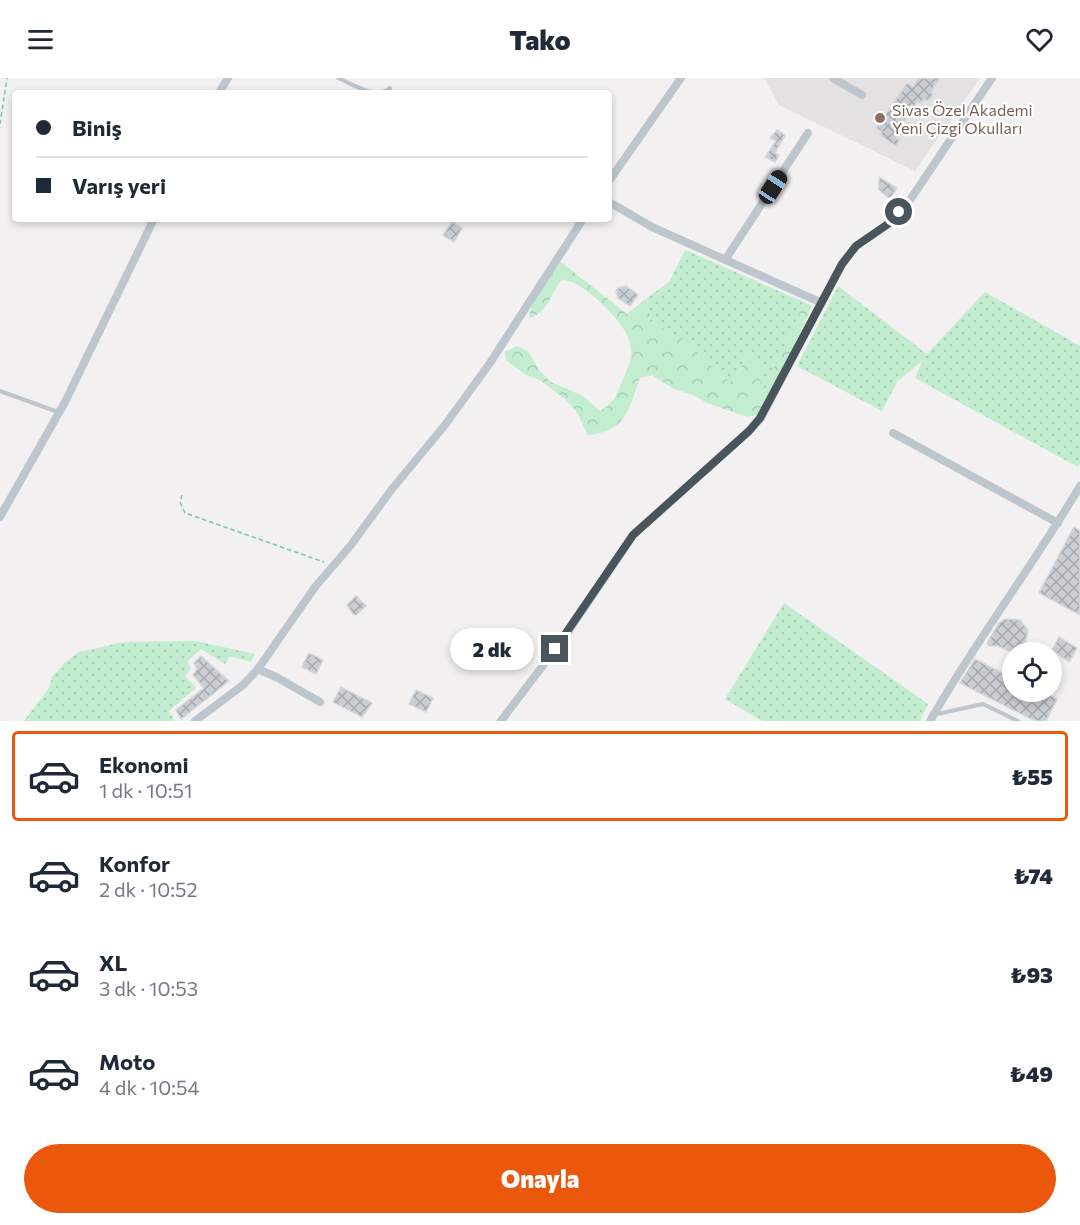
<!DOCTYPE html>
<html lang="tr">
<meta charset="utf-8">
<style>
:root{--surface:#fff;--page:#f6f6f7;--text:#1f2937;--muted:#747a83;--line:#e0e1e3;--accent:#ea580c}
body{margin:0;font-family:Commissioner,sans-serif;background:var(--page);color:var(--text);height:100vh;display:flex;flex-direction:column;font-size:22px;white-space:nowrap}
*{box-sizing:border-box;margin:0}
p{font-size:20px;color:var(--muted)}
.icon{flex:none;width:33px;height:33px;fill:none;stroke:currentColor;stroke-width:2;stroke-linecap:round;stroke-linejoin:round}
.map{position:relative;height:643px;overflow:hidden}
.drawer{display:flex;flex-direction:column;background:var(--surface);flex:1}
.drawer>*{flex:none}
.guide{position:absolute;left:12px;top:12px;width:600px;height:132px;border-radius:6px;box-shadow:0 3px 9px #0003;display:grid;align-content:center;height:132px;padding:0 24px;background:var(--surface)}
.buttons{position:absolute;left:1002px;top:564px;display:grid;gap:12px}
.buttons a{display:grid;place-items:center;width:60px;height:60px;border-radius:50%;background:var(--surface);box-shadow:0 3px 9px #0003;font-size:30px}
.end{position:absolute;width:27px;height:27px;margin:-14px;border:8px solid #49555d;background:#fff;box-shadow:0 0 0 3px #fff}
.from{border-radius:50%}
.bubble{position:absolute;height:42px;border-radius:21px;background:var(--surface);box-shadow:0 3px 9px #0003;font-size:20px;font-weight:800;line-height:42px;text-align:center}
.car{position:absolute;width:18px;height:36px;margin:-18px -9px;border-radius:8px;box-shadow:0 0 4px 2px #0007;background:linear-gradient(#222 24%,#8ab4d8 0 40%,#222 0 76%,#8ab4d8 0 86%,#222 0)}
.guide b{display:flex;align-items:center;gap:21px;height:57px;font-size:22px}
.guide b+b{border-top:2px solid var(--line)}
.guide i{width:15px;height:15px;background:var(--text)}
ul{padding:10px 0 0;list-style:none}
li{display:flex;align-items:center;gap:18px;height:90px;margin:0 12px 9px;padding:0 12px;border:3px solid transparent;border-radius:6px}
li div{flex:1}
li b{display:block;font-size:22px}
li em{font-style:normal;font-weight:800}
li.on{border-color:var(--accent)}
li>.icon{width:54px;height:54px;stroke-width:1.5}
.primary-button{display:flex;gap:12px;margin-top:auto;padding:12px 24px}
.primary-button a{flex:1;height:69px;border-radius:36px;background:var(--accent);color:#fff;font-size:24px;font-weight:800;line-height:69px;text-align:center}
header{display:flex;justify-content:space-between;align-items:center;height:78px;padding:0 24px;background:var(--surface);font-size:27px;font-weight:800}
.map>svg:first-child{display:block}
.education{fill:#e3e1e2}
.grass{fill:url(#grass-dots)}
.forest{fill:url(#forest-crowns)}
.building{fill:url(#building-cross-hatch);stroke:#d4d7db;stroke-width:1.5}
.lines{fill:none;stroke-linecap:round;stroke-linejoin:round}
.path{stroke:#7bc99d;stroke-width:1.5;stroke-dasharray:4.5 3;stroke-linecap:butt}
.service{stroke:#bdc6cc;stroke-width:4}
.minor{stroke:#bdc6cc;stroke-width:8}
.route{stroke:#49555d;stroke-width:8}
.education-dot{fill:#8d6e63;stroke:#fff;stroke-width:2}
.labels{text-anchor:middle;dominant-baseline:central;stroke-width:4.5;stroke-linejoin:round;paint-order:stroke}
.education-label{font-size:16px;fill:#785e54;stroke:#fff;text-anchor:start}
</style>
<header><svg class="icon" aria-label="menu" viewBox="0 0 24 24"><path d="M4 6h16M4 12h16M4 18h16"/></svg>Tako<svg class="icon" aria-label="heart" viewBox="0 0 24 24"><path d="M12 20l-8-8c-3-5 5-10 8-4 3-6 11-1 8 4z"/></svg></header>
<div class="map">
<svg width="1080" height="643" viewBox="0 0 1080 643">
<defs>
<pattern id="grass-dots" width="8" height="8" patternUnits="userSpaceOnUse" patternTransform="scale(1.5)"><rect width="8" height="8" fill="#c2edcf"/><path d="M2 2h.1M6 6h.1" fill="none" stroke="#a8cdb4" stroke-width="1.8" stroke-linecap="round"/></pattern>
<pattern id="forest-crowns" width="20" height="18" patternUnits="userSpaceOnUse" patternTransform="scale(1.5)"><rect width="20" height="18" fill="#c2edcf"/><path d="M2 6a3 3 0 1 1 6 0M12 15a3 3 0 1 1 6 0" fill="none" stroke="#a8cdb4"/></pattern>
<pattern id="building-cross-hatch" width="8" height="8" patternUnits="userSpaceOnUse" patternTransform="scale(1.5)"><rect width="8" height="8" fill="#caced2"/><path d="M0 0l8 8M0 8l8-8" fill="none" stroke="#a6aaae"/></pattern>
</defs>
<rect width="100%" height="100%" fill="#f2f0f0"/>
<!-- education -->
<path class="education" d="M764 0H980L915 93 779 27Z"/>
<!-- grass -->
<g class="grass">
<path d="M685 172 804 224 765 311 745 276 741 290 730 304 683 262 650 243 647 220 669 204Z"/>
<path d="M838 208 927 276 985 214 1080 268V386L1078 389 915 300 923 282 897 304 882 333 797 288Z"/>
<path d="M784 525 928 626 920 643H762L725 621Z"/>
<path d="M195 563 255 576 251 584 230 578 225 586 201 571 187 584 191 590 185 598 196 610 169 633 175 643H24L49 610 52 599 65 584 79 574 124 564Z"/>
</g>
<!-- forest -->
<path class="forest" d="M561 184 627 236 647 220 650 243 683 262 730 304 741 290 745 275 761 290 759 300 765 311 804 224 812 228 792 273 757 337 747 339 707 325 693 317 674 311 652 297 640 300C628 332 627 353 588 357L576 333 565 321 540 302 526 297 506 282 505 274 517 268 528 273 540 293 551 304 583 318 600 333C615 324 617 317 623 301 626 294 630 286 631 279 634 255 612 236 597 221 588 213 574 202 562 202 548 218 551 231 529 241 530 224 548 196 561 184Z"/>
<!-- building -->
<g class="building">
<path d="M919 0H940L931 14 933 16 928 23 924 21 921 25 918 23 897 54 900 56 897 60 900 62 896 68 880 57 882 54 876 50 907 5 913 9Z"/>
<path d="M777 52 785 57 775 75 779 77 775 84 765 79 776 63 770 60Z"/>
<path d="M879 99 897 110 890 121 879 112Z"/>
<path d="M452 144 462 150 454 164 443 157Z"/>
<path d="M626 208 638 217 630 228 618 220 616 213 618 210Z"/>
<path d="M1074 449 1080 453V537L1039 515Z"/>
<path d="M356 518 366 528 356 537 353 536 347 527Z"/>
<path d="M1005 541 1020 542 1028 552 1026 563 1018 572 1011 574 998 568H989L987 565 999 545Z"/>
<path d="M1059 559 1077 570 1069 584 1052 572Z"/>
<path d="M309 575 323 582 316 596 302 589Z"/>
<path d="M201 578 229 603 181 641 176 632 204 610 193 597 197 591 194 585Z"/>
<path d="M975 581 1012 600V614H1044L1057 621 1046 643H1035L960 605Z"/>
<path d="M341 609 372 625 362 639 333 624Z"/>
<path d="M416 612 433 620 426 634 409 626Z"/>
</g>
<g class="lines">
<!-- path -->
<g class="path">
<path d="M0 46 7 0"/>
<path d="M182 417 180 424 185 435 324 484"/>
</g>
<!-- service -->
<g class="service">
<path d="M338 0C352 6 377 22 390 10"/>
<path d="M14 26H15"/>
<path d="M0 313 58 334"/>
<path d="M937 636 983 626 1018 643"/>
</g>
<!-- minor -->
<g class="minor">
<path d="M833 0 862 17"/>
<path d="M219 15 228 0"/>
<path d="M609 103 681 0"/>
<path d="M609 124 652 149 822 225"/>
<path d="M725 182 808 55"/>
<path d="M893 355 1058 445"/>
<path d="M0 439 65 324 154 141"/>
<path d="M258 591 278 600 320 624"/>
<path d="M195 643 243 607 258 591 315 509 351 467 392 411 445 347 490 285 583 141"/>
<path d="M501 643 566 557 633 457 749 353 761 340 842 186 856 168 888 146 910 122 992 0"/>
<path d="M930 643C976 562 1033 488 1080 408"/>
</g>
</g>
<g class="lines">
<!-- route -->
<path class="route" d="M555 571 633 457 749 353 760 340 842 186 856 168 888 146 899 134"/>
</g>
<!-- markers -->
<circle class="education-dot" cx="880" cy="40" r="6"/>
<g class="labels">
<!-- education labels -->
<g class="education-label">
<text x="892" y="31">Sivas Özel Akademi<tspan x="892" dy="18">Yeni Çizgi Okulları</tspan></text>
</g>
</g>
</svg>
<div class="buttons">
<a><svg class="icon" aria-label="locate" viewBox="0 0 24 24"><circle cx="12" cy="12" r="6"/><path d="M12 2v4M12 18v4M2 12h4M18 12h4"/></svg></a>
</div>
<i class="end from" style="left:899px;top:134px"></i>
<i class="end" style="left:555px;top:571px"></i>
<div class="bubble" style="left:450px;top:550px;width:84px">2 dk</div>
<i class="car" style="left:773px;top:109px;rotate:33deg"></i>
<div class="guide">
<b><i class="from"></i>Biniş</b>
<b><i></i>Varış yeri</b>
</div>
</div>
<section class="drawer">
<ul>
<li class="on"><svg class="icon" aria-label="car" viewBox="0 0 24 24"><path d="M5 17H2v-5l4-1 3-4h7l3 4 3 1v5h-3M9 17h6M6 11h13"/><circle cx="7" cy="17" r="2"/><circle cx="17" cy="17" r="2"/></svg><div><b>Ekonomi</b><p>1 dk · 10:51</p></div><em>₺55</em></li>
<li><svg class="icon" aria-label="car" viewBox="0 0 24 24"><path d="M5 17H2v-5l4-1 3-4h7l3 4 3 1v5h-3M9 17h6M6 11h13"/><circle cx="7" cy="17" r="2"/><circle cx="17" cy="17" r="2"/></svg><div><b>Konfor</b><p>2 dk · 10:52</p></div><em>₺74</em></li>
<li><svg class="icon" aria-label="car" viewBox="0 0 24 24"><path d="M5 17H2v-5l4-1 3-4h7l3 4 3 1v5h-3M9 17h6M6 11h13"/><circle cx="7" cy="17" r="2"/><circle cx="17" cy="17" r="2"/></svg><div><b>XL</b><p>3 dk · 10:53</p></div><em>₺93</em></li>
<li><svg class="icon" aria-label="car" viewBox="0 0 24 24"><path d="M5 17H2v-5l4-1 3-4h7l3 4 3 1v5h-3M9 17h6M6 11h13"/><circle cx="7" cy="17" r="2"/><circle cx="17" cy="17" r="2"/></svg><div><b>Moto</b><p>4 dk · 10:54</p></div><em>₺49</em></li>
</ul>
<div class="primary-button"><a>Onayla</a></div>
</section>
